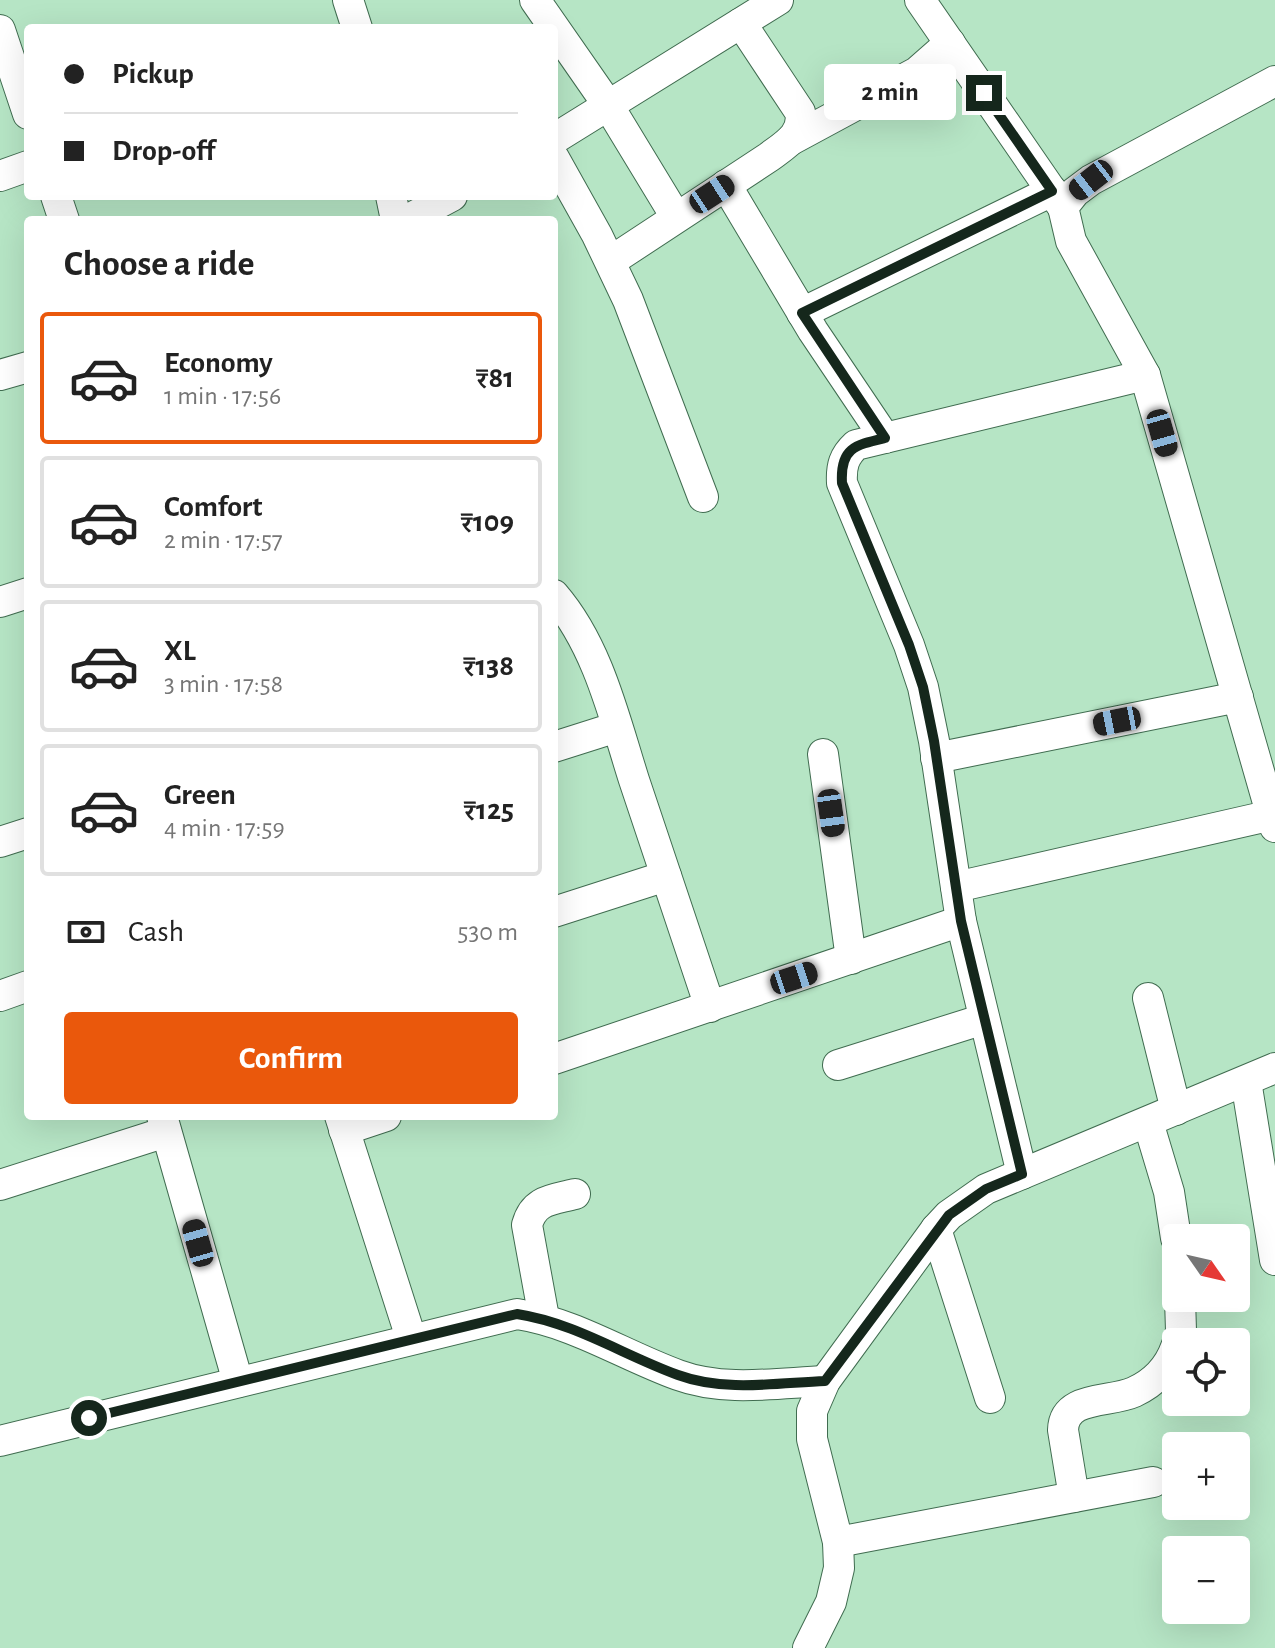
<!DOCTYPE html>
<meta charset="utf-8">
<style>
:root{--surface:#fff;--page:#f6f6f6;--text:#222;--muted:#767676;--line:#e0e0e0;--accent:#ea580c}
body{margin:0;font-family:"Alegreya Sans",sans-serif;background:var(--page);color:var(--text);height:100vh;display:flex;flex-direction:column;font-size:30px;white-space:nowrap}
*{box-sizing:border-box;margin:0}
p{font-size:26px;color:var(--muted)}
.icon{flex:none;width:44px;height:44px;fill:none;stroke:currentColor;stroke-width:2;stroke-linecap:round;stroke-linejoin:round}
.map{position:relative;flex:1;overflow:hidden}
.drawer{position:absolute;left:24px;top:216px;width:534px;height:904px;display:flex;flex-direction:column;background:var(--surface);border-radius:8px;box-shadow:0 8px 32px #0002}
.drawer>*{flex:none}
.banner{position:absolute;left:24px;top:24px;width:534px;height:176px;border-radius:8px;box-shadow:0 8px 32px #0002;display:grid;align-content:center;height:176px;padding:0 40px;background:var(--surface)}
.needle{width:52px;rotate:124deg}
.controls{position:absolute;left:1162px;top:1224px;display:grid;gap:16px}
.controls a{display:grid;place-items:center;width:88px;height:88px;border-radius:8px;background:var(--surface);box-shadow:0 8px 32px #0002;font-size:40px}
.end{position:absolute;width:36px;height:36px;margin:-18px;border:10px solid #15271c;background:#fff;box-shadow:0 0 0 4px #fff}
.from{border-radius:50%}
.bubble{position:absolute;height:56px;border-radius:8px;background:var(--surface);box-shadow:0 8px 32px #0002;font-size:26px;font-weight:700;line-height:56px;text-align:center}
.car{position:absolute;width:24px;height:48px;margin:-24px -12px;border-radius:10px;box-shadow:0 0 6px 2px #0007;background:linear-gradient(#222 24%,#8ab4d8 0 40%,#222 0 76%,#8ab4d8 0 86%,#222 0)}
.banner b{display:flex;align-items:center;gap:28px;height:76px;font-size:30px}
.banner b+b{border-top:2px solid var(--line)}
.banner i{width:20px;height:20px;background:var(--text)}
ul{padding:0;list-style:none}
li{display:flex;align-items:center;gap:24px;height:132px;margin:0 16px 12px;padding:0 24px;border:4px solid var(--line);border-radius:8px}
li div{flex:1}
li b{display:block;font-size:30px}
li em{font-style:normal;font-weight:700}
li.selected{border-color:var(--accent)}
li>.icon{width:72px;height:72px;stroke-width:1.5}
h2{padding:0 40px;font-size:36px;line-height:96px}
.pay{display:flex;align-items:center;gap:20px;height:88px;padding:0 40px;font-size:30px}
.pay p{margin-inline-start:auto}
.action{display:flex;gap:16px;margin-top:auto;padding:16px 40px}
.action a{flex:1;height:92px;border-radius:8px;background:var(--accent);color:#fff;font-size:32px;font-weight:700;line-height:92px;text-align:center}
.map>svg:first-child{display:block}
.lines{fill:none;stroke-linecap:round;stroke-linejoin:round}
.minor-casing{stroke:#406c50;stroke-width:32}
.minor{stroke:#fff;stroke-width:30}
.route{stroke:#15271c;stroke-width:10}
</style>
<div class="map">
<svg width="1275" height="1648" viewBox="0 0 1275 1648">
<rect width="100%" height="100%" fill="#b6e5c5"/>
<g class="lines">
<defs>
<g id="minor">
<path d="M348 0 357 28"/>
<path d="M535 0 608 105 676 217"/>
<path d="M920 0 1062 206"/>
<path d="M0 30 28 114"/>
<path d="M1275 81 1091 180 1075 192 1063 207 1071 241 1145 375 1275 827"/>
<path d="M554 139 778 0"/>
<path d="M791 140 917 72 950 43"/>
<path d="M554 158 597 235 628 300 703 497"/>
<path d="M0 176 28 166"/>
<path d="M726 185 813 331 885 438"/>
<path d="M56 196 64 220"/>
<path d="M391 196 396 220"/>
<path d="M407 220 452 196"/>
<path d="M611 261 769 157C785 145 805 134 800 112L741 23"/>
<path d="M802 313 1052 191"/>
<path d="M0 375 28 367"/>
<path d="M554 595C598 646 614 717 634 780 659 855 684 931 710 1007"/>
<path d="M0 602 28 593"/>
<path d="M554 747 617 727"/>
<path d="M823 754 851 959"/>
<path d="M936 758 1238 697"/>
<path d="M0 842 28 833"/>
<path d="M956 887 1272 815"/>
<path d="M554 912 666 876"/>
<path d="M0 996 28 986"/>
<path d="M1148 998 1176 1110"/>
<path d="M554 1059 961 921"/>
<path d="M838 1065 984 1019"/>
<path d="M1246 1081 1275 1260"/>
<path d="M162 1116 238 1382"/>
<path d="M340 1116 411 1338"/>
<path d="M1148 1122 1169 1192 1176 1238"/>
<path d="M344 1130 386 1116"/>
<path d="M1022 1174 961 921 934 741 923 687 909 645 842 483C841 466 844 456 856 445L1145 375"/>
<path d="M0 1185 166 1132"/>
<path d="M936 1229 990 1398"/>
<path d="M544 1318 527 1225C534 1199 553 1200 575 1194"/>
<path d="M1178 1342 1181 1331 1180 1298"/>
<path d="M0 1441 517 1314C575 1323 623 1355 678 1375 724 1392 777 1383 825 1381"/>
<path d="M1074 1497 1063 1430C1064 1395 1110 1403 1134 1392 1154 1383 1169 1367 1176 1347"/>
<path d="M838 1542 1153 1482"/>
<path d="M808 1648 831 1602 839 1568 838 1542 812 1439V1411L825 1381 936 1229 949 1215 986 1189 1275 1068"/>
</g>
</defs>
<!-- minor casing -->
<use href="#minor" class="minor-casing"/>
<!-- minor -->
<use href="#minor" class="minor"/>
</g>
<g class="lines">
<!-- route -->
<path class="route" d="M89 1418 517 1314C575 1323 623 1355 678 1375 724 1392 777 1383 825 1381L949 1215 986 1189 1022 1174 961 921 934 741 923 687 909 645 842 483C840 448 855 445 885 438L802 313 1052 191 984 93"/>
</g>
</svg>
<div class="controls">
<a><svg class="needle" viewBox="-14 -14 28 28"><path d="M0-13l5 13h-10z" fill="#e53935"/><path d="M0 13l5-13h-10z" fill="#767676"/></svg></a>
<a><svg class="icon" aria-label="locate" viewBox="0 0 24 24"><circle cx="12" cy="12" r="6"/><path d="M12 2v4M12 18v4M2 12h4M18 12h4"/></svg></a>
<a>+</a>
<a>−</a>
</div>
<i class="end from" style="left:89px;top:1418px"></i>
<i class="end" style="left:984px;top:93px"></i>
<div class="bubble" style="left:824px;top:64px;width:132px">2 min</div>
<i class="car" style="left:1091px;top:180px;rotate:232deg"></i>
<i class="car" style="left:712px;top:194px;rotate:57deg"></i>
<i class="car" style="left:1162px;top:433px;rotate:164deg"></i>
<i class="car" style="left:1117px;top:721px;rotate:259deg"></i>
<i class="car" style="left:831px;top:813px;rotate:172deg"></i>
<i class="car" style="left:794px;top:978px;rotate:72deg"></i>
<i class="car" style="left:198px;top:1243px;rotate:344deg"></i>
<div class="banner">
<b><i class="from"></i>Pickup</b>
<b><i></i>Drop-off</b>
</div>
<section class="drawer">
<h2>Choose a ride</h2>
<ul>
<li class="selected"><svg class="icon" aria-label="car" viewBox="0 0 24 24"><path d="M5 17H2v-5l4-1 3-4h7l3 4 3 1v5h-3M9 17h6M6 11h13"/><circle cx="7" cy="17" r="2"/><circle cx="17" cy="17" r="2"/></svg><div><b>Economy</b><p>1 min · 17:56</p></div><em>₹81</em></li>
<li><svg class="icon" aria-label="car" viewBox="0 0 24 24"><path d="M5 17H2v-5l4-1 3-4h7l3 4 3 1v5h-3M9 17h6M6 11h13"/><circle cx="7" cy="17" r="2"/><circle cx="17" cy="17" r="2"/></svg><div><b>Comfort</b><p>2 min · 17:57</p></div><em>₹109</em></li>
<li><svg class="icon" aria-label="car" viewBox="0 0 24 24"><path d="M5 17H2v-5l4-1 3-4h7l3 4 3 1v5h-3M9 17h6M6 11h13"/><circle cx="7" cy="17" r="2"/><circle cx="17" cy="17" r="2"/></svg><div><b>XL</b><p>3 min · 17:58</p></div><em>₹138</em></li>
<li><svg class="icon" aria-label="car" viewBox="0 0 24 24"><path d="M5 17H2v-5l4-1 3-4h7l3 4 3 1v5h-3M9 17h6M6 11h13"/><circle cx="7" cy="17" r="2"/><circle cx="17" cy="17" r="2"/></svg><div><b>Green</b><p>4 min · 17:59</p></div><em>₹125</em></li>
</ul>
<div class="pay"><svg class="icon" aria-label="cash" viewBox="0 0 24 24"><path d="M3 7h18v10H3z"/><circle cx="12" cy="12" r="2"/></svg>Cash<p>530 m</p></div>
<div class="action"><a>Confirm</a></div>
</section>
</div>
